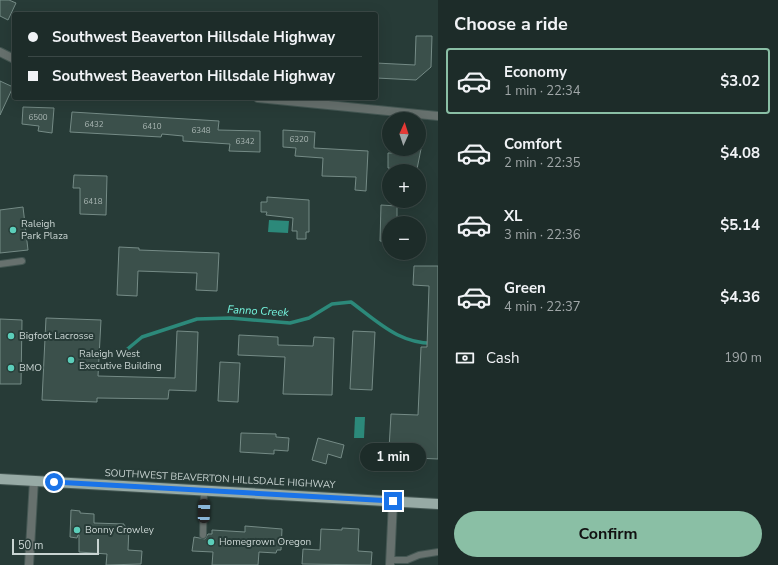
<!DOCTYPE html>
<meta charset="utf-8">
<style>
:root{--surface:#1d2c29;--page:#2a3835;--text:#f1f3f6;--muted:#a0a7a8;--line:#3b4846;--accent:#8abfa5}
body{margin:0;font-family:"Nunito Sans",sans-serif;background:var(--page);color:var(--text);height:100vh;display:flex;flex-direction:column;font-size:15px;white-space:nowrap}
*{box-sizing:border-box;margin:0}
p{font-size:13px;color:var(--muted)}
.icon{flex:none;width:22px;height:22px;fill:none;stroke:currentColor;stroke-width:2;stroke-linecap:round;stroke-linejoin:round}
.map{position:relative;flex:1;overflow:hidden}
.sheet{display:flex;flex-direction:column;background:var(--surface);width:340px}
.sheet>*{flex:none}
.hud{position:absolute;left:12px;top:12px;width:366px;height:88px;border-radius:4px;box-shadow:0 4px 16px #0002,0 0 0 1px var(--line);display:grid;align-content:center;height:88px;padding:0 16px;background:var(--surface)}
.needle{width:26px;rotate:3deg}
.controls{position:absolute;left:382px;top:112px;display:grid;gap:8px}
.controls a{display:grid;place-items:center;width:44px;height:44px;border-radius:50%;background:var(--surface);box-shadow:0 4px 16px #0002,0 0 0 1px var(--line);font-size:20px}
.scale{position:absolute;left:12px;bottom:10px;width:87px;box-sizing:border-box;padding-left:4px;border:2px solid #c9d4d2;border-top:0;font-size:11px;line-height:14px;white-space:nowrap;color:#c9d4d2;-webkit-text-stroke:3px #273b37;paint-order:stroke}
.end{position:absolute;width:18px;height:18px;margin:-9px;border:5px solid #1a73e8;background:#fff;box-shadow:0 0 0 2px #fff}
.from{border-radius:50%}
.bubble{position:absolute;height:28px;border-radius:14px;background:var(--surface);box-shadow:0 4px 16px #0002,0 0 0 1px var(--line);font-size:13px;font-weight:700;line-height:28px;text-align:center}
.car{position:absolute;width:12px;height:24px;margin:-12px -6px;border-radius:5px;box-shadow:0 0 3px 1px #0007;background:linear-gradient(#222 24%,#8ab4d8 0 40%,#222 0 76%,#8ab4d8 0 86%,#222 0)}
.hud b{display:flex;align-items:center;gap:14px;height:38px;font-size:15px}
.hud b+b{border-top:1px solid var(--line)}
.hud i{width:10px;height:10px;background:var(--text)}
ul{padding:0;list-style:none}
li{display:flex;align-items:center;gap:12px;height:66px;margin:0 8px 6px;padding:0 8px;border:2px solid transparent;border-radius:4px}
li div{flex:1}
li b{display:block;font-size:15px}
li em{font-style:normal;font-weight:700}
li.selected{border-color:var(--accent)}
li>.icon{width:36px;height:36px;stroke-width:1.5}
h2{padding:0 16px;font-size:18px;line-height:48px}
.pay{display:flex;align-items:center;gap:10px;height:44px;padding:0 16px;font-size:15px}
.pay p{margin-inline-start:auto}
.button{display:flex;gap:8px;margin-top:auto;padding:8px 16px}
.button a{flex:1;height:46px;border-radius:24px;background:var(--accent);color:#111;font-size:16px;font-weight:700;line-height:46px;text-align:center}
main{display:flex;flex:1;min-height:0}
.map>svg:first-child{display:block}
.water{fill:#2c897a}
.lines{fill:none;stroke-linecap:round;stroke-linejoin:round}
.stream{stroke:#2c897a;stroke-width:3.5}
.building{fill:#3b504b;stroke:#758b86}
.lane-casing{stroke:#445753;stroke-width:8}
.street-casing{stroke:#445753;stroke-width:10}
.primary-casing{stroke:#445753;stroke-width:12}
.lane{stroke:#67716e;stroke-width:6}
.street{stroke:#67716e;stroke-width:8}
.primary{stroke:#97aaa5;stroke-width:10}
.route{stroke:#1a73e8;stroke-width:5}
.poi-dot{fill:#5cceba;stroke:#273b37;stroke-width:1.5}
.labels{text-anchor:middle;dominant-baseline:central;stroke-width:4;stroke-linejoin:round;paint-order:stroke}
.number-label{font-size:8px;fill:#a6b3b0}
.poi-label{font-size:10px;fill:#c9d4d2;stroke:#273b37;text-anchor:start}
.street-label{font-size:10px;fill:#c9d4d2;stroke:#273b37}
.water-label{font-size:11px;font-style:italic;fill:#76f7e0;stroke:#273b37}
</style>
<main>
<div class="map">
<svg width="438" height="565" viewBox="0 0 438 565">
<rect width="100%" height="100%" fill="#273b37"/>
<!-- water -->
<g class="water">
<path d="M269 220 289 221 288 233 268 232Z"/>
<path d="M355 417H365L364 438H354Z"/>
</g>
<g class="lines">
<!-- stream -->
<path class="stream" d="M119 356 142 337 197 319 230 318 290 323 309 318 332 304 351 302C378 322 401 346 438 343"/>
</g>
<!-- building -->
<g class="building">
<path d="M0 0H9L16 3 8 20 0 16Z"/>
<path d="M416 36H432L431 67 416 80 376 78V63L415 65Z"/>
<path d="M0 81 13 87 0 115Z"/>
<path d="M23 107 54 108 52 133 38 131 39 126 22 124Z"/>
<path d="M72 112 219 121 218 130 260 131V152L229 151 230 144 183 141V136L162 134 161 137 70 132Z"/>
<path d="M283 130 315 132 314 148 368 151 366 191 355 190 356 177 322 176 323 158 295 156 296 148 283 147Z"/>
<path d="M405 149H421L417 169 405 168V171H395V169L388 168V153H402L405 152Z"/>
<path d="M74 175 107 176 106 215 80 214V188H73Z"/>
<path d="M267 197 309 200V232H306V239H297V231H292L293 218 266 215 267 212H261V202H267Z"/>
<path d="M381 205 397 206V223H389V242L380 241Z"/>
<path d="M23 207 28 250 0 253V210Z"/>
<path d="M119 247 139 248V250L219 253 217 291 196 290 197 273 138 271 137 296 117 295Z"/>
<path d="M414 266H438V459L414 458 413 471 392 470 393 449H389L391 414 418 415 421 347H427L429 286 413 285Z"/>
<path d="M46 318 101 320 98 376 175 378 177 331 198 332 196 391 169 390 168 399 97 398V402L42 400Z"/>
<path d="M0 319 22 320 21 384H0Z"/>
<path d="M353 331 375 332 372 390 350 389Z"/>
<path d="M239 335 278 337V345L313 346 314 337 334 338 332 395 283 394 285 357 238 355Z"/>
<path d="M220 362 240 363 238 402 218 401Z"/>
<path d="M241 433 276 434V437L289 438 288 451 274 450V454L240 452Z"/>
<path d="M318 438 344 445 341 458 328 454 326 464 312 460Z"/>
<path d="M71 510 80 511V513L94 514V523L124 524V526L129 527 128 550 142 551 141 564 106 565 107 554 79 552V535H78L77 538 70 537Z"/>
<path d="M245 526 282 529 281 550H277L276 553 259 552 258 565H212L213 552 192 551 194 537 205 539 208 534H212V530L245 532Z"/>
<path d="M342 528 359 529 358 551 372 552 371 565 302 564 303 549 320 550 321 529 342 530Z"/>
</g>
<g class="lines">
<defs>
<g id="lane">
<path d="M0 264 22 261"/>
<path d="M203 535 204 491"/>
<path d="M390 560H407L419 555 438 552"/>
</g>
<g id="street">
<path d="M0 52 14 59"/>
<path d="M258 98 438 116"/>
<path d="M29 565 34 480"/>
<path d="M390 565 393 501"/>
</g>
<path id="primary" d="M0 479 438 504"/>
</defs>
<!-- lane casing -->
<use href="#lane" class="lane-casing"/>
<!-- street casing -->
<use href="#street" class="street-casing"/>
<!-- primary casing -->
<use href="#primary" class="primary-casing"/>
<!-- lane -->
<use href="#lane" class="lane"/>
<!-- street -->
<use href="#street" class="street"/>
<!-- primary -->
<use href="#primary" class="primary"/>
</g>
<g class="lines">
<!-- route -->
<path class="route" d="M54 482 393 501"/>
</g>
<!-- markers -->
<g class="poi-dot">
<circle cx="13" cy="230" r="4"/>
<circle cx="11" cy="336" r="4"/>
<circle cx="71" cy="360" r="4"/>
<circle cx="11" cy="368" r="4"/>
<circle cx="77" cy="530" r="4"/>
<circle cx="211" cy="542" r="4"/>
</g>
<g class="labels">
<!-- number labels -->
<g class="number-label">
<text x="38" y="117">6500</text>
<text x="94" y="124">6432</text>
<text x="152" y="126">6410</text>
<text x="201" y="130">6348</text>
<text x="299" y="139">6320</text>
<text x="245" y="141">6342</text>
<text x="93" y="201">6418</text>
</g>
<!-- poi labels -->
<g class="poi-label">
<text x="21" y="224">Raleigh<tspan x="21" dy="12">Park Plaza</tspan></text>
<text x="19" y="336">Bigfoot Lacrosse</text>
<text x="79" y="354">Raleigh West<tspan x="79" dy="12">Executive Building</tspan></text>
<text x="19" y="368">BMO</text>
<text x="85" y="530">Bonny Crowley</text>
<text x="219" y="542">Homegrown Oregon</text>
</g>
<!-- street labels -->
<g class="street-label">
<text transform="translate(220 479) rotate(3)">SOUTHWEST BEAVERTON HILLSDALE HIGHWAY</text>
</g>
<!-- water labels -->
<g class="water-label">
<text transform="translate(258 311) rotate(3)">Fanno Creek</text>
</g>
</g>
</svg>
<div class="controls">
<a><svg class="needle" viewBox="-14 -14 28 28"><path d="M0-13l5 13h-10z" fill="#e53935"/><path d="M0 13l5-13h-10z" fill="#a0a7a8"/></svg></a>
<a>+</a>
<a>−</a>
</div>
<div class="scale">50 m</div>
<i class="end from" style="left:54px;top:482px"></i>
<i class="end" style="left:393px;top:501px"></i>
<div class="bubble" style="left:360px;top:443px;width:66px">1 min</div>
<i class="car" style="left:204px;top:511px;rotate:2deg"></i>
<div class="hud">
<b><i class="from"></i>Southwest Beaverton Hillsdale Highway</b>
<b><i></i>Southwest Beaverton Hillsdale Highway</b>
</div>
</div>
<section class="sheet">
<h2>Choose a ride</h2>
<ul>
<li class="selected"><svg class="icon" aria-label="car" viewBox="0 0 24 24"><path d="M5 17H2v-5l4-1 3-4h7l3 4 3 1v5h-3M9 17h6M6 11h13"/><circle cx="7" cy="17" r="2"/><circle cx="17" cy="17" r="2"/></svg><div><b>Economy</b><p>1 min · 22:34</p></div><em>$3.02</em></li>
<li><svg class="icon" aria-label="car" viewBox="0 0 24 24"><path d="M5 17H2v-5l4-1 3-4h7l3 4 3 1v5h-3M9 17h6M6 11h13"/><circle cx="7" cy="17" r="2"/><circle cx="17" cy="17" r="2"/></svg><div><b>Comfort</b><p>2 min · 22:35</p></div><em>$4.08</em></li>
<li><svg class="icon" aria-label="car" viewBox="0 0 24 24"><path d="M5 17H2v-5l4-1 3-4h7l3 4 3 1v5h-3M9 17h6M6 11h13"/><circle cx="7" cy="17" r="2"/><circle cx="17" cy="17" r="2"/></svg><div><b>XL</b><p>3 min · 22:36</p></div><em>$5.14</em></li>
<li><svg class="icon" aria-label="car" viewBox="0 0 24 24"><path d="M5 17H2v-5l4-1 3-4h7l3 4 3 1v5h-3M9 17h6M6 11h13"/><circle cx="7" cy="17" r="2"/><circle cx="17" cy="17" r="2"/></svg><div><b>Green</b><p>4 min · 22:37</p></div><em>$4.36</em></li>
</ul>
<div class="pay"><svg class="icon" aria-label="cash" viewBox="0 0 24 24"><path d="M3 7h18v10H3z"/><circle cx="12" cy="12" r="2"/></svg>Cash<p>190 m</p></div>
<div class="button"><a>Confirm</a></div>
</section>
</main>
